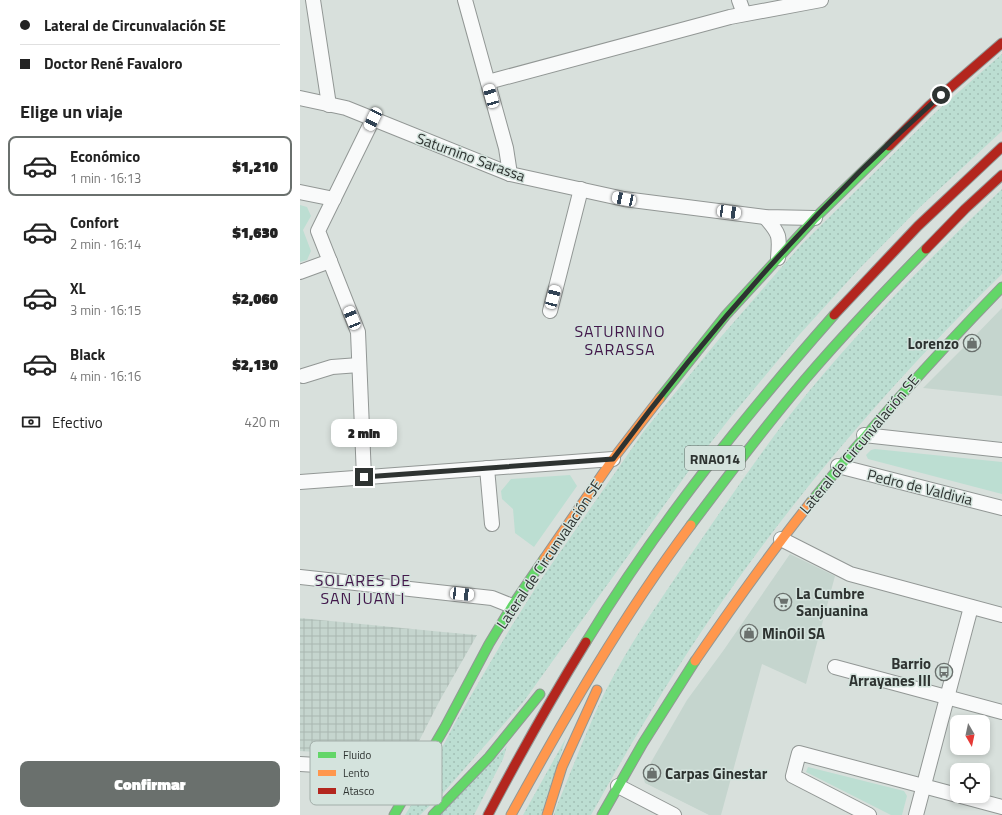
<!DOCTYPE html>
<html lang="es">
<meta charset="utf-8">
<style>
:root{--surface:#fff;--page:#f2f2f2;--text:#222;--muted:#767676;--line:#e0e0e0;--accent:#6a706d}
body{margin:0;font-family:"Titillium Web",sans-serif;background:var(--page);color:var(--text);height:100vh;display:flex;flex-direction:column;font-size:15px;white-space:nowrap}
*{box-sizing:border-box;margin:0}
p{font-size:13px;color:var(--muted)}
.icon{flex:none;width:22px;height:22px;fill:none;stroke:currentColor;stroke-width:2;stroke-linecap:round;stroke-linejoin:round}
.map{position:relative;flex:1;overflow:hidden}
.side{display:flex;flex-direction:column;background:var(--surface);width:300px}
.side>*{flex:none}
.top-card{display:grid;align-content:center;height:88px;padding:0 20px;background:var(--surface)}
.needle{width:26px;rotate:171deg}
.buttons{position:absolute;left:650px;top:715px;display:grid;gap:8px}
.buttons a{display:grid;place-items:center;width:40px;height:40px;border-radius:8px;background:var(--surface);box-shadow:0 2px 6px #0003;font-size:20px}
.end{position:absolute;width:18px;height:18px;margin:-9px;border:5px solid #2e3331;background:#fff;box-shadow:0 0 0 2px #fff}
.from{border-radius:50%}
.bubble{position:absolute;height:28px;border-radius:8px;background:var(--surface);box-shadow:0 2px 6px #0003;font-size:13px;font-weight:800;line-height:28px;text-align:center}
.car{position:absolute;width:12px;height:24px;margin:-12px -6px;border-radius:5px;box-shadow:0 0 3px 1px #0007;background:linear-gradient(#fff 24%,#345 0 40%,#fff 0 76%,#345 0 86%,#fff 0)}
.top-card b{display:flex;align-items:center;gap:14px;height:38px;font-size:15px}
.top-card b+b{border-top:1px solid var(--line)}
.top-card i{width:10px;height:10px;background:var(--text)}
ul{padding:0;list-style:none}
li{display:flex;align-items:center;gap:12px;height:60px;margin:0 8px 6px;padding:0 12px;border:2px solid transparent;border-radius:8px}
li div{flex:1}
li b{display:block;font-size:15px}
li em{font-style:normal;font-weight:800}
li.current{border-color:var(--accent)}
li>.icon{width:36px;height:36px;stroke-width:1.5}
h2{padding:0 20px;font-size:18px;line-height:48px}
.pay{display:flex;align-items:center;gap:10px;height:44px;padding:0 20px;font-size:15px}
.pay p{margin-inline-start:auto}
.button{display:flex;gap:8px;margin-top:auto;padding:8px 20px}
.button a{flex:1;height:46px;border-radius:8px;background:var(--accent);color:#fff;font-size:16px;font-weight:800;line-height:46px;text-align:center}
main{display:flex;flex:1;min-height:0}
.map>svg:first-child{display:block}
.built{fill:#c5d5ce}
.industrial{fill:url(#industrial-grid)}
.grass{fill:url(#grass-dots)}
.park{fill:#bcded2}
.lines{fill:none;stroke-linecap:round;stroke-linejoin:round}
.street-casing{stroke:#929795;stroke-width:16}
.fast-casing{stroke:#929795;stroke-width:11}
.slow-casing{stroke:#929795;stroke-width:11}
.jam-casing{stroke:#929795;stroke-width:11}
.street{stroke:#f9fafa;stroke-width:14}
.fast{stroke:#63d668;stroke-width:9}
.slow{stroke:#ff974d;stroke-width:9}
.jam{stroke:#b3261e;stroke-width:9}
.route{stroke:#2e3331;stroke-width:5}
.labels{text-anchor:middle;dominant-baseline:central;stroke-width:3;stroke-linejoin:round;paint-order:stroke}
.shield{fill:#d4e3dd;stroke:#606865;stroke-width:1}
.shield-label{font-size:14px;font-weight:bold;fill:#2e3331}
.street-label{font-size:15px;fill:#2e3331;stroke:#d4e3dd}
.poi-label{font-size:15px;font-weight:bold;fill:#2e3331;stroke:#d4e3dd;text-anchor:start}
.neighbourhood-label{font-size:16px;letter-spacing:1px;fill:#43174a;stroke:#d4e3dd}
.key{fill:#d4e3dd;stroke:#a2aea9;stroke-width:1}
.key-label{font-size:11px;fill:#2e3331}
</style>
<main>
<section class="side">
<div class="top-card">
<b><i class="from"></i>Lateral de Circunvalación SE</b>
<b><i></i>Doctor René Favaloro</b>
</div>
<h2>Elige un viaje</h2>
<ul>
<li class="current"><svg class="icon" aria-label="car" viewBox="0 0 24 24"><path d="M5 17H2v-5l4-1 3-4h7l3 4 3 1v5h-3M9 17h6M6 11h13"/><circle cx="7" cy="17" r="2"/><circle cx="17" cy="17" r="2"/></svg><div><b>Económico</b><p>1 min · 16:13</p></div><em>$1,210</em></li>
<li><svg class="icon" aria-label="car" viewBox="0 0 24 24"><path d="M5 17H2v-5l4-1 3-4h7l3 4 3 1v5h-3M9 17h6M6 11h13"/><circle cx="7" cy="17" r="2"/><circle cx="17" cy="17" r="2"/></svg><div><b>Confort</b><p>2 min · 16:14</p></div><em>$1,630</em></li>
<li><svg class="icon" aria-label="car" viewBox="0 0 24 24"><path d="M5 17H2v-5l4-1 3-4h7l3 4 3 1v5h-3M9 17h6M6 11h13"/><circle cx="7" cy="17" r="2"/><circle cx="17" cy="17" r="2"/></svg><div><b>XL</b><p>3 min · 16:15</p></div><em>$2,060</em></li>
<li><svg class="icon" aria-label="car" viewBox="0 0 24 24"><path d="M5 17H2v-5l4-1 3-4h7l3 4 3 1v5h-3M9 17h6M6 11h13"/><circle cx="7" cy="17" r="2"/><circle cx="17" cy="17" r="2"/></svg><div><b>Black</b><p>4 min · 16:16</p></div><em>$2,130</em></li>
</ul>
<div class="pay"><svg class="icon" aria-label="cash" viewBox="0 0 24 24"><path d="M3 7h18v10H3z"/><circle cx="12" cy="12" r="2"/></svg>Efectivo<p>420 m</p></div>
<div class="button"><a>Confirmar</a></div>
</section>
<div class="map">
<svg width="702" height="815" viewBox="0 0 702 815">
<defs>
<pattern id="industrial-grid" width="8" height="8" patternUnits="userSpaceOnUse"><rect width="8" height="8" fill="#c5d5ce"/><path d="M0 4h8M4 0v8" fill="none" stroke="#aab7b1"/></pattern>
<pattern id="grass-dots" width="8" height="8" patternUnits="userSpaceOnUse"><rect width="8" height="8" fill="#bcded2"/><path d="M2 2h.1M6 6h.1" fill="none" stroke="#a2bfb5" stroke-width="1.8" stroke-linecap="round"/></pattern>
</defs>
<rect width="100%" height="100%" fill="#d8e0dc"/>
<!-- built -->
<g class="built">
<path d="M702 308V396L623 388 670 341Z"/>
<path d="M490 554 535 576 506 684 462 664 421 815H409L345 783 343 776 387 700 423 651Z"/>
</g>
<!-- industrial -->
<path class="industrial" d="M0 618 143 632 177 635 140 700 115 749 110 754 106 756 98 757 0 751Z"/>
<!-- grass -->
<g class="grass">
<path d="M702 54V131L620 207 559 269 499 335 430 418 388 472 224 701 144 792 120 815H105L115 799 155 723 211 627 240 581 344 431 420 338 501 245 637 111Z"/>
<path d="M702 189V274C595 378 497 492 412 616 368 680 329 747 291 815H254L256 808C272 770 286 731 304 694 329 644 361 599 392 553 430 498 467 442 510 390 569 319 635 253 702 189Z"/>
<path d="M266 738 241 815H223Z"/>
<path d="M207 746 203 759 174 815H140Z"/>
</g>
<!-- park -->
<g class="park">
<path d="M0 205 7 207 11 216 3 230 11 251 7 260 0 262Z"/>
<path d="M575 449 702 462V494L568 459 566 455 571 450Z"/>
<path d="M270 475 277 486 234 547 215 533 213 509 202 499 201 491 211 479Z"/>
<path d="M508 767 604 791 607 796 602 815H591L506 772Z"/>
</g>
<g class="lines">
<defs>
<g id="street">
<path d="M13 0 29 105"/>
<path d="M165 0 206 148 210 174"/>
<path d="M439 0 444 14"/>
<path d="M188 82 430 17 521 0"/>
<path d="M0 98 46 108 210 174 324 199 465 217 515 218"/>
<path d="M0 192 34 199"/>
<path d="M465 217C480 234 480 236 478 258"/>
<path d="M0 272 30 261"/>
<path d="M250 311 281 189"/>
<path d="M3 376 32 367 59 365"/>
<path d="M564 435 702 450"/>
<path d="M538 466 702 508"/>
<path d="M187 468 192 524"/>
<path d="M64 477 58 332 18 231 73 119"/>
<path d="M0 482 313 459"/>
<path d="M481 539 550 574 702 615"/>
<path d="M0 577 192 598 212 606"/>
<path d="M535 667 702 712"/>
<path d="M0 764 119 771"/>
<path d="M318 786 374 815"/>
<path d="M661 796 702 807"/>
<path d="M569 815 493 776 499 753 657 795"/>
<path d="M616 815 671 607"/>
</g>
<g id="fast">
<path d="M360 398 426 315 515 218 589 146"/>
<path d="M511 502C571 427 635 356 702 287"/>
<path d="M391 525C424 481 457 437 492 395 534 344 580 296 626 249"/>
<path d="M286 642C357 525 444 417 534 315"/>
<path d="M94 815 145 727 189 644 212 606 244 559"/>
<path d="M133 815 189 757 240 694"/>
<path d="M302 815 343 743 395 661"/>
</g>
<g id="slow">
<path d="M244 559 313 459 360 398"/>
<path d="M395 661C432 607 470 553 511 502"/>
<path d="M211 815C266 715 323 616 391 525"/>
<path d="M247 815 262 767 297 690"/>
</g>
<g id="jam">
<path d="M589 146 629 106 702 43"/>
<path d="M626 249 665 209 702 175"/>
<path d="M534 315 618 226 702 147"/>
<path d="M188 815C219 756 251 699 286 642"/>
</g>
</defs>
<!-- street casing -->
<use href="#street" class="street-casing"/>
<!-- fast casing -->
<use href="#fast" class="fast-casing"/>
<!-- slow casing -->
<use href="#slow" class="slow-casing"/>
<!-- jam casing -->
<use href="#jam" class="jam-casing"/>
<!-- street -->
<use href="#street" class="street"/>
<!-- fast -->
<use href="#fast" class="fast"/>
<!-- slow -->
<use href="#slow" class="slow"/>
<!-- jam -->
<use href="#jam" class="jam"/>
</g>
<g class="lines">
<!-- route -->
<path class="route" d="M64 477 313 459C410 328 519 204 641 95"/>
</g>
<!-- icons -->
<defs>
<symbol id="shop-ring" viewBox="-11 -11 22 22"><circle r="9.5" fill="#d4e3dd" stroke="#6a706d" stroke-width="1.5"/><path d="M-5-2.5h2.3a2.7 3.5 0 0 1 5.4 0H5L5.5 6h-11ZM-1.5-2.5h3a1.5 2.3 0 0 0-3 0Z" fill="#6a706d"/></symbol>
<symbol id="supermarket-ring" viewBox="-11 -11 22 22"><circle r="9.5" fill="#d4e3dd" stroke="#6a706d" stroke-width="1.5"/><path d="M-6-5.5h2.5l.6 2H6L4.5 2H-2.5L-4.4-4H-6ZM-1.5 3.2a1.3 1.3 0 1 0 .1 0ZM3 3.2a1.3 1.3 0 1 0 .1 0Z" fill="#6a706d"/></symbol>
<symbol id="bus-ring" viewBox="-11 -11 22 22"><circle r="9.5" fill="#d4e3dd" stroke="#6a706d" stroke-width="1.5"/><path d="M-5-6H5V4H4V6H2V4H-2V6H-4V4H-5ZM-3.5-4V0h7V-4ZM-3.5 1.2v1.5H-2V1.2ZM2 1.2v1.5H3.5V1.2Z" fill="#6a706d"/></symbol>
</defs>
<g fill-rule="evenodd">
<use href="#shop-ring" x="662" y="333" width="20" height="20"/>
<use href="#supermarket-ring" x="473" y="592" width="20" height="20"/>
<use href="#shop-ring" x="439" y="623" width="20" height="20"/>
<use href="#bus-ring" x="634" y="662" width="20" height="20"/>
<use href="#shop-ring" x="342" y="763" width="20" height="20"/>
</g>
<g class="labels">
<!-- shield labels -->
<rect class="shield" x="385" y="446" width="60" height="24" rx="3"/>
<g class="shield-label">
<text x="415" y="458">RNA014</text>
</g>
<!-- street labels -->
<g class="street-label">
<text transform="translate(171 157) rotate(20)">Saturnino Sarassa</text>
<text transform="translate(559 444) rotate(-50)">Lateral de Circunvalación SE</text>
<text transform="translate(620 487) rotate(14)">Pedro de Valdivia</text>
<text transform="translate(249 554) rotate(-56)">Lateral de Circunvalación SE</text>
</g>
<!-- poi labels -->
<g class="poi-label">
<text x="659" y="343" text-anchor="end">Lorenzo</text>
<text x="496" y="593">La Cumbre<tspan x="496" dy="17">Sanjuanina</tspan></text>
<text x="462" y="633">MinOil SA</text>
<text x="631" y="663" text-anchor="end">Barrio<tspan x="631" dy="17">Arrayanes III</tspan></text>
<text x="365" y="773">Carpas Ginestar</text>
</g>
<!-- neighbourhood labels -->
<g class="neighbourhood-label">
<text x="320" y="331">SATURNINO<tspan x="320" dy="18">SARASSA</tspan></text>
<text x="63" y="580">SOLARES DE<tspan x="63" dy="18">SAN JUAN I</tspan></text>
</g>
</g>
<!-- legend -->
<rect x="10" y="741" width="132" height="64" rx="6" class="key"/>
<rect x="18" y="752" width="18" height="6" fill="#63d668"/>
<rect x="18" y="770" width="18" height="6" fill="#ff974d"/>
<rect x="18" y="788" width="18" height="6" fill="#b3261e"/>
<g class="key-label">
<text x="43" y="759">Fluido</text>
<text x="43" y="777">Lento</text>
<text x="43" y="795">Atasco</text>
</g>
</svg>
<div class="buttons">
<a><svg class="needle" viewBox="-14 -14 28 28"><path d="M0-13l5 13h-10z" fill="#e53935"/><path d="M0 13l5-13h-10z" fill="#767676"/></svg></a>
<a><svg class="icon" aria-label="locate" viewBox="0 0 24 24"><circle cx="12" cy="12" r="6"/><path d="M12 2v4M12 18v4M2 12h4M18 12h4"/></svg></a>
</div>
<i class="end from" style="left:641px;top:95px"></i>
<i class="end" style="left:64px;top:477px"></i>
<div class="bubble" style="left:31px;top:419px;width:66px">2 min</div>
<i class="car" style="left:191px;top:96px;rotate:344deg"></i>
<i class="car" style="left:73px;top:119px;rotate:206deg"></i>
<i class="car" style="left:324px;top:199px;rotate:282deg"></i>
<i class="car" style="left:429px;top:212px;rotate:98deg"></i>
<i class="car" style="left:253px;top:297px;rotate:15deg"></i>
<i class="car" style="left:52px;top:318px;rotate:338deg"></i>
<i class="car" style="left:162px;top:594px;rotate:96deg"></i>
</div>
</main>
